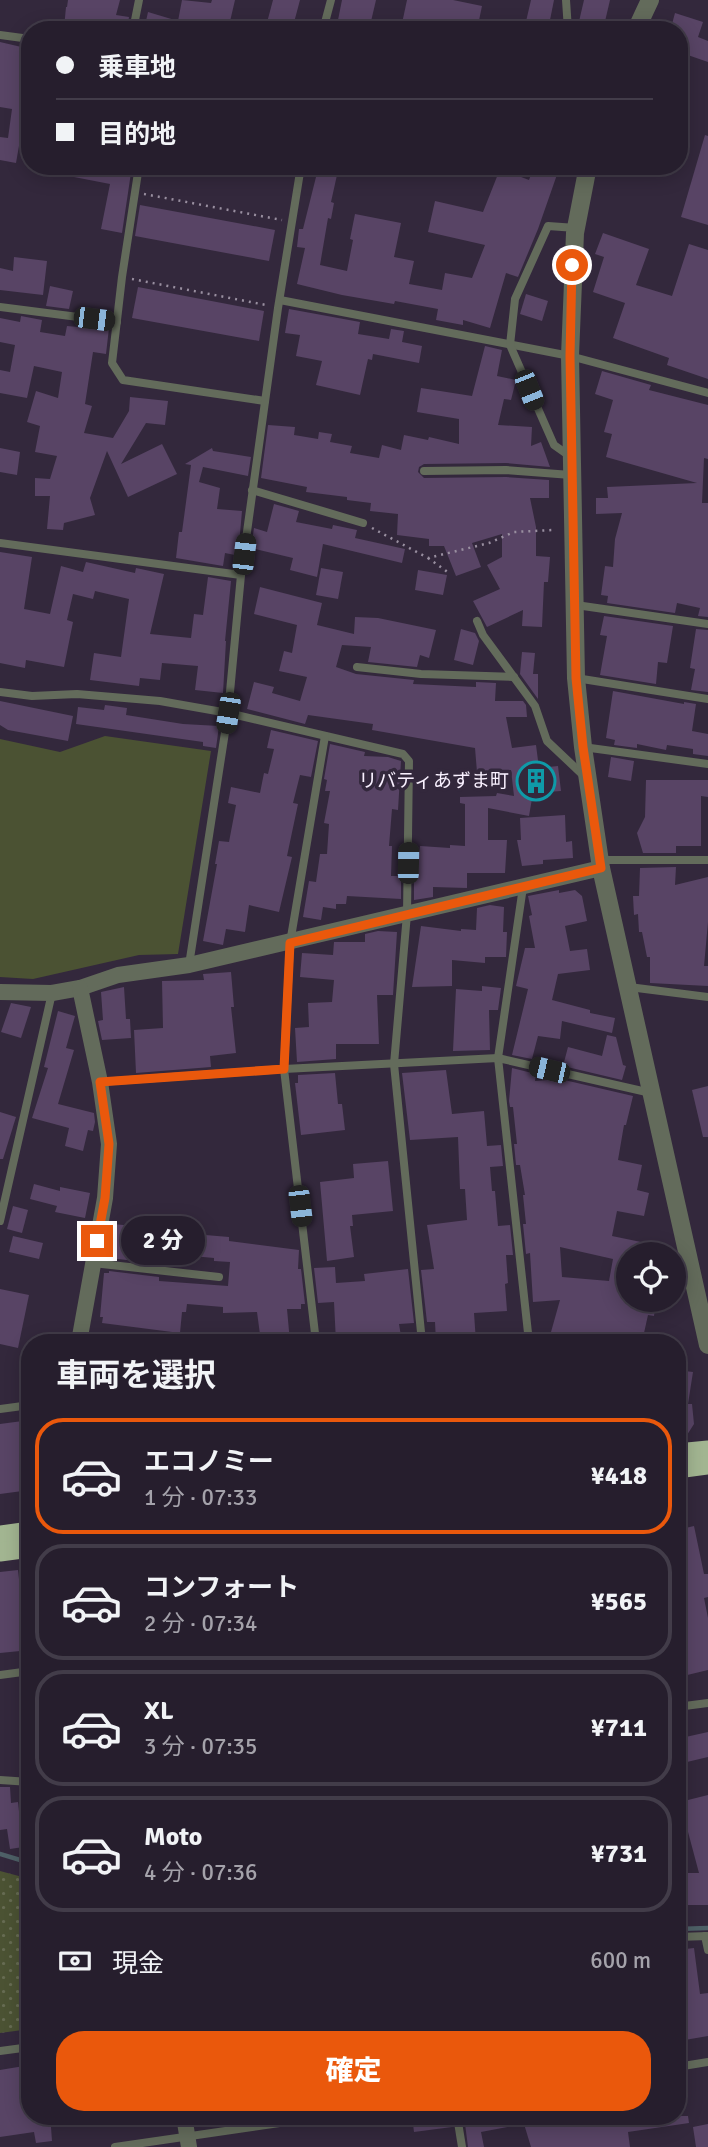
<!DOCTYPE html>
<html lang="ja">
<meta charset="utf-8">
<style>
:root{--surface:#261e2d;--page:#2e2735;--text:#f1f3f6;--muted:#a4a2aa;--line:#423c49;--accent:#ea580c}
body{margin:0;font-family:Signika,"Noto Sans JP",sans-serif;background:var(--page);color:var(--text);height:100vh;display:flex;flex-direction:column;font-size:26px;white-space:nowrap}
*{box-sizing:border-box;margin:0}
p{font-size:23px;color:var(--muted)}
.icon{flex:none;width:38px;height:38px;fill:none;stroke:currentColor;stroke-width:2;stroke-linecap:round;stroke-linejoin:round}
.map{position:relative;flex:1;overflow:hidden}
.sheet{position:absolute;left:21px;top:1334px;width:665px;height:791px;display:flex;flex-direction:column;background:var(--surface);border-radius:28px;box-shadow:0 4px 18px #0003,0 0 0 2px var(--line)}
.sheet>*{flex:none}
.guide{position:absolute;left:21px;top:21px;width:667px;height:154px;border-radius:28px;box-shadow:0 4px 18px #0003,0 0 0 2px var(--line);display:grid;align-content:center;height:154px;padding:0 35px;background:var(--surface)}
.tools{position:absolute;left:616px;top:1242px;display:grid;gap:14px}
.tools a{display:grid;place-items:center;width:70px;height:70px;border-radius:50%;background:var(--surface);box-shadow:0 4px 18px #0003,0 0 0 2px var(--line);font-size:35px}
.end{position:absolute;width:32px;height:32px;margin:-16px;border:9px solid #ea580c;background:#fff;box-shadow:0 0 0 4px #fff}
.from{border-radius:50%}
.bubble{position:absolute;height:49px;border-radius:24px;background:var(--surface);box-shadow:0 4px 18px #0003,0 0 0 2px var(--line);font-size:23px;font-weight:800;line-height:49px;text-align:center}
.car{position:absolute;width:21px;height:42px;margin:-21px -10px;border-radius:9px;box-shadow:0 0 5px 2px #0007;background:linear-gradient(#222 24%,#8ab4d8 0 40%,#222 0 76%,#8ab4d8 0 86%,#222 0)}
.guide b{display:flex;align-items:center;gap:24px;height:66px;font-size:26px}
.guide b+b{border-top:2px solid var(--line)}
.guide i{width:18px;height:18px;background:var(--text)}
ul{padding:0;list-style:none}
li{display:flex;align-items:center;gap:21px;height:116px;margin:0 14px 10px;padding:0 21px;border:4px solid var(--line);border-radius:28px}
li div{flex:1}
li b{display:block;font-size:26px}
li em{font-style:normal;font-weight:800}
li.active{border-color:var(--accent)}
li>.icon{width:63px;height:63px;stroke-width:1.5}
h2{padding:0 35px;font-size:32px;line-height:84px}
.pay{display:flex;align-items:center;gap:18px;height:77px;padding:0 35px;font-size:26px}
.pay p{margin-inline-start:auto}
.primary-button{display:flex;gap:14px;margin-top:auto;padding:14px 35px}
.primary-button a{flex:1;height:80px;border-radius:28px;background:var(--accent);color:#fff;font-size:28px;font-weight:800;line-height:80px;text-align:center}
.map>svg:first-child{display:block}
.park{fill:url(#park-dots)}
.pitch{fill:#4b5233}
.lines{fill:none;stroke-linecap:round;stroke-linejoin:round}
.stream{stroke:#4e6067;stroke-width:4.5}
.building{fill:#584465;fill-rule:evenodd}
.path{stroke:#998fa0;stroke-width:2.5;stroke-dasharray:2 5;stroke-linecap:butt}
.service{stroke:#636b5b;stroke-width:8}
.minor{stroke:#636b5b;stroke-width:16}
.tertiary{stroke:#636b5b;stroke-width:18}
.trunk{stroke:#a2b591;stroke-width:19}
.route{stroke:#ea580c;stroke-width:9}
.labels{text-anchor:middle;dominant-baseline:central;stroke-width:7;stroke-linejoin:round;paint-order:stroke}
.poi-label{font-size:19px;fill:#f9f1ff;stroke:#33283c;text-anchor:end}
</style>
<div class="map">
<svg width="708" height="2147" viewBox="0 0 708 2147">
<defs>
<pattern id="park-dots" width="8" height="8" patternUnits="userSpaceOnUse" patternTransform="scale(1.75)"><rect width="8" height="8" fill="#4b5233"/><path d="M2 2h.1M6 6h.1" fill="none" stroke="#666b52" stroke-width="1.8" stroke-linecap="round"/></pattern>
</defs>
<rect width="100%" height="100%" fill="#33283c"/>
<!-- park -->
<path class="park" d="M0 1871 30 1879V2029L0 2033Z"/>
<!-- pitch -->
<path class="pitch" d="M105 736 211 751 178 954 139 955 33 979 0 977V739L60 752Z"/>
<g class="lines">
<!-- stream -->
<g class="stream">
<path d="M0 1854 30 1863"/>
<path d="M677 1929 708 1928"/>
</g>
</g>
<!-- building -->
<g class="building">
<path d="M68 0H120L116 15 129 17 127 30 64 28 66 7H67Z"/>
<path d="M182 0 211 3 212 0H235L228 30H140L142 20 146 21 148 12 178 21Z"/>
<path d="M273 0H300L292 30H265Z"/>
<path d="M342 0H376L369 30H336Z"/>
<path d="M407 0H453L482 6 477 30 401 28Z"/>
<path d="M531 0H554L548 30H524Z"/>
<path d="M584 0H610L603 30H577Z"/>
<path d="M675 13 703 22 698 37 708 41V62L679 52V26L672 24Z"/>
<path d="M0 42 30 49V142L20 140 16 163 0 160V137L8 138 12 109 0 107Z"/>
<path d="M705 135 708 136V225L681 217Z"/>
<path d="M76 166H132L122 233 101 229 110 184 74 177Z"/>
<path d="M307 166H339L331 202 334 203 331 219 328 218 320 265 347 271 353 240 350 239 355 214 401 223 394 257 414 261 409 284 442 290 445 273 472 278 485 245 428 232 435 201 483 212 500 169 529 180 534 166H560L538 229 518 277 506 273 490 328 463 320V325L436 320 438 309 395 301 394 304 342 295 297 284 305 248 297 247 299 229H303L316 177 306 175Z"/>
<path d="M140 205 275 230 269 261 135 236Z"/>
<path d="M603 233 649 249 636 285 672 296 689 244 708 250V379L667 365 669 358 613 338 625 303 593 292 604 257 595 254Z"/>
<path d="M14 257 47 261 43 295 0 290V268L13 271Z"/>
<path d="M50 286 73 291 69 309 46 306Z"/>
<path d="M138 287 264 311 259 341 132 318Z"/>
<path d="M526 294 548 301 542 321 520 314Z"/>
<path d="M289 309 360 322 358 334 389 339 391 329 404 331 402 342 422 346 419 363 373 354 372 360 368 359 360 395 316 385 322 361 296 356 300 335 285 333Z"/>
<path d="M21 316 42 320 40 332 65 336 67 326 89 328 90 325 109 328 106 354 93 352 85 404 92 406 84 433 113 438 129 411 130 397 168 401 165 425 146 423 121 464 162 444 177 474 128 497 107 451 90 498 95 515 64 523 63 530 47 529 50 496H35V478L50 479 57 456 35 452 40 426 27 422 36 391 58 398 62 372 34 366 27 398 0 393V370L10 372 15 345 0 342V318L20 322Z"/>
<path d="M485 346 502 350 497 376 516 380 511 400 504 399 498 425 532 427 531 446 541 442 550 467 506 463 424 464 419 467 418 472 424 478 506 477 549 480V498H530L536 527V556L550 557 548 582H544L542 627 522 626 523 610 487 627 473 601 500 589 487 565 502 557V534L472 543 481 567 456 576 444 546H429V539L397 535 398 514 370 511 371 503 347 500V497L306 492 307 487 261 478 268 425 295 427 294 435 318 439 319 432 332 434 330 442 352 446 350 453 379 458 382 445 401 450 404 435 428 440 429 437 459 444V419L417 412 421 388 472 396Z"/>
<path d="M602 371 651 385 649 390 708 405V459L704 458 702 503H708V617L698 616 700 608 677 603 675 613 607 603 608 596 601 595 605 566 613 567 615 539 622 513 596 514V498H608L607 487 697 483 606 457 612 434 604 432 613 400 595 394Z"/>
<path d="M0 448 20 452 17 475 0 472Z"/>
<path d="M212 448 213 451 251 457 248 476 203 467 199 482 220 488 217 509 242 511 239 545 235 555 225 553 223 566 176 558 179 532H182L191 465 185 464Z"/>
<path d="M274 504 299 511 296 522 332 529 333 525 357 530 355 538 405 549 402 563 323 544 317 577 290 570 293 558 251 548 254 528 267 532Z"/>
<path d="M0 552 32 557 24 609 50 614 61 566 83 572 86 562 135 573 136 568 164 574 150 634 191 638 194 614 203 615 208 577 231 581 225 641H226L223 693 195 690 198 666 162 663 160 680 140 678 139 686 90 680 94 653 121 657 129 599 95 591 93 599 73 594 67 620 73 622 64 667 26 660 25 668 0 663Z"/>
<path d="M321 568 343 572 338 599 316 595Z"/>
<path d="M418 570 447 575 443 595 415 590Z"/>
<path d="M260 587 322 603 317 625 354 634 355 617 378 618 436 630 429 658 420 655 417 667 368 662 371 647 342 645 336 667 356 674 414 680 413 684 476 687V682L496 683 495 701H523L526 705 527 717H506L512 748 536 745 539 768 558 766 561 791 533 793 529 816 488 808V840H507L505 873H467V888L433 887V897L414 900V876H416L417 872 420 846 450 848V845L465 846V804L460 803V797L496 796 497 793 514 796 511 770 477 772 475 748 372 730 373 724 308 715 305 724 247 709 254 682 274 687 272 693 300 701 307 677 279 671 284 651 292 653 297 625 254 614Z"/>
<path d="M604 616 673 626 667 663 658 662 656 684 600 675 607 636 600 635Z"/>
<path d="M461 629 475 633 479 641 473 665 454 660Z"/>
<path d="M696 629 708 630V692L691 690 695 669 690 668Z"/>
<path d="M522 652 535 653 533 674H538V699L520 674Z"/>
<path d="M613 691 684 704V702L696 704 692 731 708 734V756L693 754V749L667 745 666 750 637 744V748L614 745 615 740 606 738Z"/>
<path d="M0 701 73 716 68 741 8 730 0 725Z"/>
<path d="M105 705 127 708 126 715 183 724 219 726 216 748 203 746V742L76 724 78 707 104 710Z"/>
<path d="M271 730 318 741 311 777 300 775 293 803 298 804 287 856 292 857 279 912 249 905 245 932 226 929 223 945 203 941 217 864H215L219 841 229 842 236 805 228 803 231 787 260 793 264 773 268 774 274 749 267 748Z"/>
<path d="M330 744 365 752 364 756 388 757 401 761 398 810 392 809 389 846H392L391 876H401V899L347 896 346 904H336V909L323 907 321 920 303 917 309 881 316 882 320 854H327L329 824 324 823 330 791H325L327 780 324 779Z"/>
<path d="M611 757 634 761 631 781 608 777Z"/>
<path d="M646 780H708V797L701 796V846H676V853H643L637 833 645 817Z"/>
<path d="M565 815 566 842 572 841 573 858 543 860V864L522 866 517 840H521L520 818Z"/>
<path d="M676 867 675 885 708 877V922L704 966H708V986L650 983V957H647L642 932H639L638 914 634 915 633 896H639L640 868Z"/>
<path d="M559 890V893L575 890 582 896 587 921 565 926 570 951 587 949 590 970 558 974 552 1000 590 1010V1013L615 1018 612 1033 562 1021 560 1039 538 1036 532 1059 512 1055 528 989 516 986 525 948H535L529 916 532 915 528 896Z"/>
<path d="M490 905 504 907 503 932H507L506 957H485V963L452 960V986L412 987 421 926 461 931V929L476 930 477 908Z"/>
<path d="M378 931 397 932 393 995H377L379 1044H336V1059L297 1062 295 1028 309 1027 308 1003 332 1002 334 980 300 977 302 953 333 955 334 942H365V934Z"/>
<path d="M231 972 234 1007H231L236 1053 210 1056 211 1067 136 1073 134 1030 163 1028 162 981 204 980 203 974Z"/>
<path d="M482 986 501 988 498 1010H489L490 1050 453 1051 456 989 482 991Z"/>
<path d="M124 987 126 1019H130L131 1038 102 1040 98 1021 103 1020 101 992Z"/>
<path d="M11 1003 31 1007 21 1038 1 1032Z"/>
<path d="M58 1011 75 1016 66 1048 74 1050 58 1104 94 1113 95 1122 93 1131 88 1130 83 1151 65 1146 69 1128 32 1118 48 1068 44 1067Z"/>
<path d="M607 1035 616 1037 623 1065 626 1066 622 1080 563 1066 568 1047 602 1056Z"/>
<path d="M512 1068 536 1074 535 1081 560 1079 633 1096 626 1125H624L618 1160 642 1165 637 1190 649 1193 644 1216 617 1211 612 1236 641 1242 639 1255H628V1300H656L654 1316 648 1315 642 1342H552L555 1333 551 1332 560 1300 533 1302 530 1253 526 1254 523 1224H526L523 1195H525L520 1165H516L514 1144H517L513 1107H510L509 1101ZM560 1247 613 1259 609 1281 562 1277Z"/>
<path d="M446 1070 452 1114 484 1111 487 1146 501 1145 503 1166 490 1167 492 1191H495L498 1226 510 1225 513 1255H506L508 1283 505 1284 507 1311 474 1313 476 1342H436L435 1322H427L421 1270 434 1269 427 1225 467 1220 465 1189H460L458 1137 410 1140 402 1073Z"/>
<path d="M335 1073 338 1104H342L345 1130 301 1135 295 1083H298V1075Z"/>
<path d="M708 1086V1137H703L692 1090Z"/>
<path d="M0 1112 16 1117 3 1159H0Z"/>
<path d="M388 1161 393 1211 352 1215 353 1226H350L354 1257 327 1261 320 1182 354 1178 353 1164Z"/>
<path d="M34 1184 60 1191V1187L90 1193 85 1218 55 1212 57 1206 30 1199Z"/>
<path d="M13 1206 28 1210 22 1233 7 1229Z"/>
<path d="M112 1224 158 1228V1231L229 1237V1241L299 1250 298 1269H301L305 1304H301V1309H287L290 1342H261L257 1312 223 1313V1307L187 1304 186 1312H182L180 1333 102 1323 103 1317H100L104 1273H109V1271L159 1277V1281L228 1286 230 1262 214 1261V1258L160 1253V1264L110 1258Z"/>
<path d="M13 1236 43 1243 39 1259 9 1252Z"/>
<path d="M335 1267 336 1283 365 1281 364 1274 408 1269 414 1323 399 1324 402 1342H336L334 1302 318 1303 314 1268Z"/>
<path d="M0 1289 29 1295 18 1348 0 1344Z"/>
<path d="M677 1370 693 1372 688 1404H692L694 1424 687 1435 677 1436Z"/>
<path d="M30 1420V1490L0 1494V1424Z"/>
<path d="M694 1526 704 1574H708V1597L704 1598 708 1618V1670L679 1677 677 1530Z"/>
<path d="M18 1570 20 1588 30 1587V1650L0 1653V1572Z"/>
<path d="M708 1732V1757L687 1762 681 1738Z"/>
<path d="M0 1787H10L11 1803 18 1802 21 1830 30 1829V1846L10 1849 7 1829 0 1830Z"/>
<path d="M708 1795V1905H677V1873H699L680 1802Z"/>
<path d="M694 1948 700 1994 708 1993V2036L679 2041 677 1950Z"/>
<path d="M30 2065V2116H80V2124L51 2127 52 2141 36 2143 34 2132 0 2137V2070Z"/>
<path d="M412 2116H451L452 2127 414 2132Z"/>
<path d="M464 2116H688L689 2123 628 2132 630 2147H531L524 2124 481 2132 484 2147H468Z"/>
<path d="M708 2124V2147H696L693 2127Z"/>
</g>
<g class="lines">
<!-- path -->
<g class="path">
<path d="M144 194 282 220"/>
<path d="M132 279 266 305"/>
<path d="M372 528 428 558 489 543 514 532 552 530"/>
<path d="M428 558 449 573"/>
</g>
<!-- service -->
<g class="service">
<path d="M566 0 568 30"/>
<path d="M133 30 139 0"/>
<path d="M323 30 331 0"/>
<path d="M0 35 30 39"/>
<path d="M139 166 122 277 112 363 123 380 265 401"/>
<path d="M280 300 570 356 708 393"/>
<path d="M0 307 117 322"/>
<path d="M571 457 554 445 510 345 515 299 548 226 576 228"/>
<path d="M424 471 506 470 571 475"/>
<path d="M252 490 363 523"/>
<path d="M0 543 241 575"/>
<path d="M576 605 708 624"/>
<path d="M477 621 483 635 535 706 547 741 583 775"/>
<path d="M357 667 421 674 514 677"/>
<path d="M576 678 708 699"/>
<path d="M0 692 32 696 77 694 160 701 228 713 403 754 409 761 407 914 394 1064 422 1342"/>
<path d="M583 747 708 764"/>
<path d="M600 860H708"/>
<path d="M523 887 498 1058 529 1342"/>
<path d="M189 965 228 713 241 575 278 308 301 166"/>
<path d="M629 987 708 997"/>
<path d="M100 1082 284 1069 498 1058 651 1093"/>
<path d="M0 1221 52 993"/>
<path d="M93 1263 219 1277"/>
<path d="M316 1342 284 1069 290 943 325 736"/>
<path d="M0 1409 30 1405"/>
<path d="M0 1675 30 1671"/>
<path d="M677 1707 708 1703"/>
<path d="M0 1780 30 1782"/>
<path d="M677 1826 681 1842 677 1845"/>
<path d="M705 1936 708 1950"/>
<path d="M677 1937 708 1936"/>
<path d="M0 2051 30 2047"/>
<path d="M677 2067 708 2062"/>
<path d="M457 2116 462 2147"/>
<path d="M115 2147 328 2116"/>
</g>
<!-- minor -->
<g class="minor">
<path d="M0 992 52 993 80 988 118 975 189 965 601 868"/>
<path d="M79 1342 105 1198 109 1144 100 1082 80 988"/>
<path d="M184 2116 189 2147"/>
</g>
<!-- tertiary -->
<g class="tertiary">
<path d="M636 30 650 0"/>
<path d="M588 166 575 233 570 356 576 678 583 747 601 868 708 1345"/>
</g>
<!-- trunk -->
<g class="trunk">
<path d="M677 1453 708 1450"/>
<path d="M677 1469 708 1465"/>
<path d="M0 1535 30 1531"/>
<path d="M0 1552 30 1548"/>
</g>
</g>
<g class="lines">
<!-- route -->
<path class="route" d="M97 1241 105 1198 109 1144 100 1082 284 1069 290 943 601 868 583 747 576 678 570 356 572 265"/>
</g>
<!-- icons -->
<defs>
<symbol id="building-ring" viewBox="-11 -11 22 22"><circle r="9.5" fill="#33283c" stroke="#0f9aa8" stroke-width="1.5"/><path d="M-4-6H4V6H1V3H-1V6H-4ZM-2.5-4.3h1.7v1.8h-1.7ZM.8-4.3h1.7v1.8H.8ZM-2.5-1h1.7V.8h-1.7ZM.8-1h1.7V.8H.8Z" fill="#0f9aa8"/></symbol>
</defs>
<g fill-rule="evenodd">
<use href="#building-ring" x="514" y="759" width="44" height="44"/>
</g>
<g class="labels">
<!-- poi labels -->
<g class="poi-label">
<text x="509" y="781">リバティあずま町</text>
</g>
</g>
</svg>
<div class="tools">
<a><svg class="icon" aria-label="locate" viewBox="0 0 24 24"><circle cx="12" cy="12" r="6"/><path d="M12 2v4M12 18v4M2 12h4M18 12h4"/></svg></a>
</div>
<i class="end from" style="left:572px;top:265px"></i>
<i class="end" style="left:97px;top:1241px"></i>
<div class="bubble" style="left:121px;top:1216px;width:84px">2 分</div>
<i class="car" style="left:94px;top:319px;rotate:97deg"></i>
<i class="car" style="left:529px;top:390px;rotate:158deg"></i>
<i class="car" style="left:244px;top:554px;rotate:7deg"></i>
<i class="car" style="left:228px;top:713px;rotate:189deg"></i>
<i class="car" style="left:408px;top:863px;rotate:1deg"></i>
<i class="car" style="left:549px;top:1070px;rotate:283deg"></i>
<i class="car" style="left:300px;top:1206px;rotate:173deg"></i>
<div class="guide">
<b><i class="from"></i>乗車地</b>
<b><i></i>目的地</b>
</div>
<section class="sheet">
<h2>車両を選択</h2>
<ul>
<li class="active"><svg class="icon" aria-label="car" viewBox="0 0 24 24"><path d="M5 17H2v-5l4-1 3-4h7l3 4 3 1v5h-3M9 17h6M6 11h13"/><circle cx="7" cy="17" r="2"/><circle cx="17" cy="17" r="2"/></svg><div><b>エコノミー</b><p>1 分 · 07:33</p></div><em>¥418</em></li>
<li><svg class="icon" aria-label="car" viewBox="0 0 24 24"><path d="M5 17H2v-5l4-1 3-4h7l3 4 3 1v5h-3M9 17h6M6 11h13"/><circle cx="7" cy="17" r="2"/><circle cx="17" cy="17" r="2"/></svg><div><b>コンフォート</b><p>2 分 · 07:34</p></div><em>¥565</em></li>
<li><svg class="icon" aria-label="car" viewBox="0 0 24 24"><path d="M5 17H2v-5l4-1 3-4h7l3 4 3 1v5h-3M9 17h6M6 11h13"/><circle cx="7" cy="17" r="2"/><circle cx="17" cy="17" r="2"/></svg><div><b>XL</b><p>3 分 · 07:35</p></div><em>¥711</em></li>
<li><svg class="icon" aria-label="car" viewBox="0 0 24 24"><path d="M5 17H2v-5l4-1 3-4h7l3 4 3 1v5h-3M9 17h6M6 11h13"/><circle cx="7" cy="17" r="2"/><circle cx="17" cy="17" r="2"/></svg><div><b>Moto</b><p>4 分 · 07:36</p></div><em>¥731</em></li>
</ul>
<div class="pay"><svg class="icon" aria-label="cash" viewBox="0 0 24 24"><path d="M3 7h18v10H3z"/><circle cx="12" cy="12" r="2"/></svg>現金<p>600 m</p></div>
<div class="primary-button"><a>確定</a></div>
</section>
</div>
